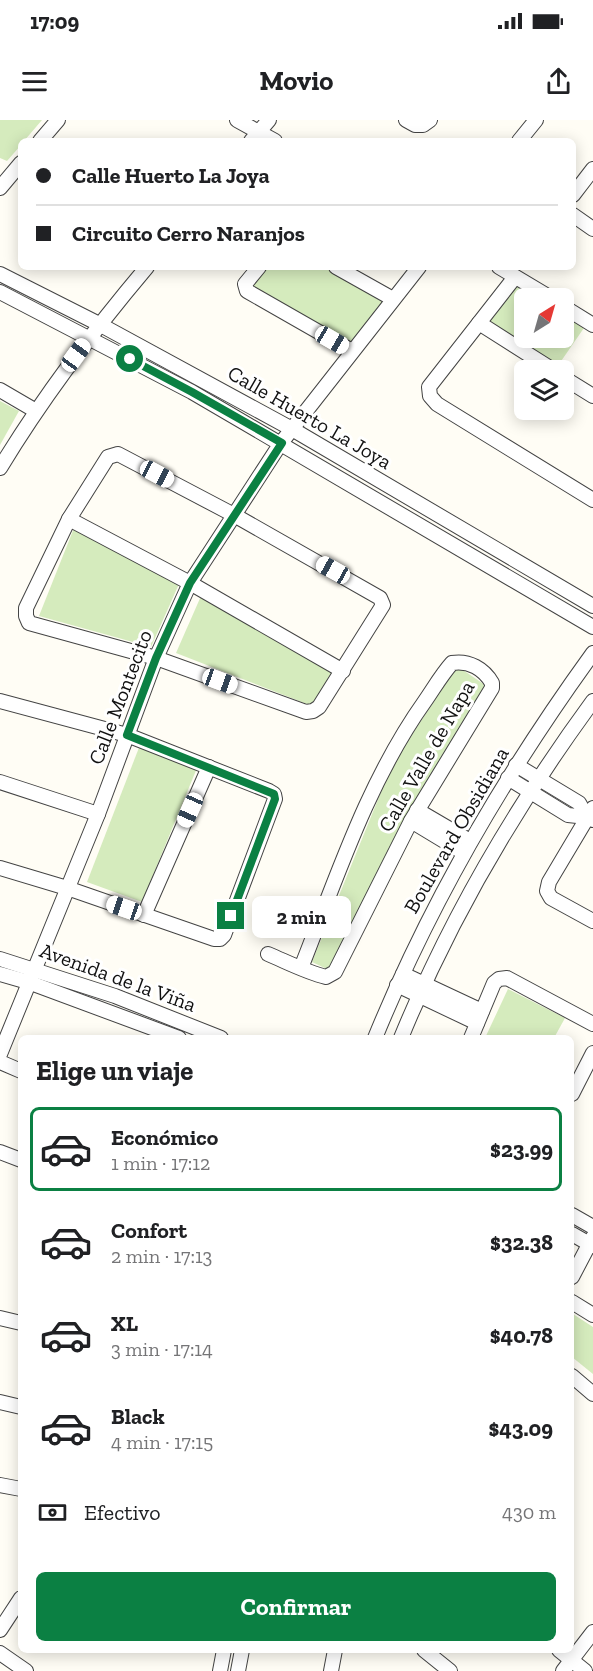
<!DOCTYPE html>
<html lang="es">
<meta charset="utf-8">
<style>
:root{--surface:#fff;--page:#f6f6f6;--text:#202124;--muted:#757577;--line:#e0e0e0;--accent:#0b8043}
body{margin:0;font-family:"Zilla Slab",serif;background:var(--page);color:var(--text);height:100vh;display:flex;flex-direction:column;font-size:22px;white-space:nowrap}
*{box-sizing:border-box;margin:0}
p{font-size:20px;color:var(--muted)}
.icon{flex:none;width:33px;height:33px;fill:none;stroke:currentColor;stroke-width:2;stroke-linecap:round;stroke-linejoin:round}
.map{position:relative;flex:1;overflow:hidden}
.panel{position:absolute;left:18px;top:915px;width:556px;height:618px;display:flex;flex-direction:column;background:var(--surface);border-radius:9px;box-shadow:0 3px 15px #0003}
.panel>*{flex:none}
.top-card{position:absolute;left:18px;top:18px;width:558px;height:132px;border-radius:9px;box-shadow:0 3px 15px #0003;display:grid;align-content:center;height:132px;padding:0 18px;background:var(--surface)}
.needle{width:39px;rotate:37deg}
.buttons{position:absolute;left:514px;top:168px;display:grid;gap:12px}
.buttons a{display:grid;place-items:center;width:60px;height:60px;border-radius:9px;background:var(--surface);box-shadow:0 3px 15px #0003;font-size:30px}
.end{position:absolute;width:27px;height:27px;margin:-14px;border:8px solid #0b8043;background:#fff;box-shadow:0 0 0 3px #fff}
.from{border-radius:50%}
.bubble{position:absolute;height:42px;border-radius:9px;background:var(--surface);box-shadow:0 3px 15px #0003;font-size:20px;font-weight:700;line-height:42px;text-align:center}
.car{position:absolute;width:18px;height:36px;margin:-18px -9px;border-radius:8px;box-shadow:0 0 4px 2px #0007;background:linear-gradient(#fff 24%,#345 0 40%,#fff 0 76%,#345 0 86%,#fff 0)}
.top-card b{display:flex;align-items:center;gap:21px;height:57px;font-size:22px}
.top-card b+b{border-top:2px solid var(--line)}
.top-card i{width:15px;height:15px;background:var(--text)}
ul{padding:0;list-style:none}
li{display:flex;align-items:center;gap:18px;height:84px;margin:0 12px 9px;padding:0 6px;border:3px solid transparent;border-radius:9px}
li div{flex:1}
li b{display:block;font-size:22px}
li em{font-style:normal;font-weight:700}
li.selected{border-color:var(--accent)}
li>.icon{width:54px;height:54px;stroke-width:1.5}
h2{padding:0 18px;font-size:27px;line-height:72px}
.pay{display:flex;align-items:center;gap:15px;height:66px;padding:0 18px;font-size:22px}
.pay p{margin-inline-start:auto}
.primary-button{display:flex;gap:12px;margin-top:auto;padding:12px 18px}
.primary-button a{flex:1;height:69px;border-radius:9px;background:var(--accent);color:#fff;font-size:24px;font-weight:700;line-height:69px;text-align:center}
.status{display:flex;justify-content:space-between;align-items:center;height:42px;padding:0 30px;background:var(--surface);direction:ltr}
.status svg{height:16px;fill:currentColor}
header{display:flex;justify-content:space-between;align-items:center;height:78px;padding:0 18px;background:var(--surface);font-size:27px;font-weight:700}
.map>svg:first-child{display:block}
.green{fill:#d5ebbd}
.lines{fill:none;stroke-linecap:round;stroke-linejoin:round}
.minor-casing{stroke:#444;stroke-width:16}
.minor{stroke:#fff;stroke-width:14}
.route{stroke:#0b8043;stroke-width:8}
.labels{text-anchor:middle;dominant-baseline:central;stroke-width:6;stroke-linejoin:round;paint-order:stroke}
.street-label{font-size:21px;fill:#111;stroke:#fff}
</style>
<div class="status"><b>17:09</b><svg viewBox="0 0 49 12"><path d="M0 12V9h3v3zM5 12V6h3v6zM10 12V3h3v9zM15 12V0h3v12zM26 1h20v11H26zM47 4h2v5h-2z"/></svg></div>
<header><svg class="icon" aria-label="menu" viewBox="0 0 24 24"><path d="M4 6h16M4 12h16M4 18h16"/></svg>Movio<svg class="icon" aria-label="share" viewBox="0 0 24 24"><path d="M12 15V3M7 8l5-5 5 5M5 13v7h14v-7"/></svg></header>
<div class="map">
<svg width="593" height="1551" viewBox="0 0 593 1551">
<rect width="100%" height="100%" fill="#fffdf5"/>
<!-- green -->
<g class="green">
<path d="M0 0H42L24 21H21V25L7 41 0 38Z"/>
<path d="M264 147H328L388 180 351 225 247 166Z"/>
<path d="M518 163 543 178H525V218H564V192L586 205 555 250 485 205Z"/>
<path d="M0 281 19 291 0 325Z"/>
<path d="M74 408 179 464 151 527 39 496Z"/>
<path d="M201 476 335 552 312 586 176 533Z"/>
<path d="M457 546 488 567 329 850 312 842 392 645Z"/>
<path d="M140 625 197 648 142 782 87 762Z"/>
<path d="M508 869 565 898 554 918H485Z"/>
<path d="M573 1194 593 1207V1254L572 1237Z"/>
</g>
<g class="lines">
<defs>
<g id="minor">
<path d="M237 0 275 21"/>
<path d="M406 0 415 5H423L430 0"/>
<path d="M40 21 58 0"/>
<path d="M251 21 269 0"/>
<path d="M519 21 536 0"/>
<path d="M0 68 21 43"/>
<path d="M573 75 593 49"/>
<path d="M573 95 593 109"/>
<path d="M259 147 245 164 247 171 352 231"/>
<path d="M336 147 393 179"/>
<path d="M499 147 551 178"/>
<path d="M0 154 99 204 292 309 593 486"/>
<path d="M515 157 429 267 430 276 437 284 593 380"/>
<path d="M0 172 192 272 593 507"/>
<path d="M564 187 593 205"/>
<path d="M479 203 553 250"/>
<path d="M564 258 593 276"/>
<path d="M0 270 36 291"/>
<path d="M118 334 234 395 380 478 383 485 319 587 313 591 306 592 156 538 29 503 26 496V488L69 399 108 337Z"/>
<path d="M0 348C43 277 93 211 147 147"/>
<path d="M69 399 190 463 343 551"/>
<path d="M0 581 127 615 269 671 274 674 275 679 224 815 220 819H214L67 768 0 748"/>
<path d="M516 645 579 683 587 697"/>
<path d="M508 658 568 695 587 697 593 700"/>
<path d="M0 662 98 694"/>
<path d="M593 688 549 762 547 771 551 778 593 801"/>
<path d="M417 690 470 721"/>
<path d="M411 701 464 733"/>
<path d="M144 795 209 647"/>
<path d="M268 834C287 842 306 852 326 857L335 852 411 701 492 568V563C484 549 469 540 452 543 442 554 434 568 425 581 368 661 337 757 301 848"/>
<path d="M0 839 115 876 221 918"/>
<path d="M0 854 28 862 179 918"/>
<path d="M403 854 482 891"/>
<path d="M397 865 477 903"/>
<path d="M375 918C431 781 506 653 593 533"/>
<path d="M401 918C450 798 516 686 593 581"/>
<path d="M471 918 494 863 499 859 507 858 593 904"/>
<path d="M0 934 98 694 156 538 190 463 281 323 419 147"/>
<path d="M0 942 21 951"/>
<path d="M572 974 593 933"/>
<path d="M0 1032 21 1040"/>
<path d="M572 1095 593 1107"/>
<path d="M572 1114 593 1126"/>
<path d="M572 1157 593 1117"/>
<path d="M572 1182 593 1195"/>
<path d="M0 1198 21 1203"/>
<path d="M572 1256 593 1274"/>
<path d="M0 1282 21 1287"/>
<path d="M0 1365 21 1369"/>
<path d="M0 1510 21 1478"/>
<path d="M424 1530 450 1551"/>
<path d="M559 1530 585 1551"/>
<path d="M0 1533 26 1551"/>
<path d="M220 1551 224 1530"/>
<path d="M238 1551 242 1530"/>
<path d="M331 1551 335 1530"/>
<path d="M563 1551 593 1512"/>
</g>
</defs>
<!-- minor casing -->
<use href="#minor" class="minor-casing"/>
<!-- minor -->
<use href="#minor" class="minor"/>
</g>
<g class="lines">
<!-- route -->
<path class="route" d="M130 239 192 272 282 323 190 463 156 538 127 615 274 674 275 679 231 796"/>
</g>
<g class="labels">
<!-- street labels -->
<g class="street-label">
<text transform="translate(310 297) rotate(30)">Calle Huerto La Joya</text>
<text transform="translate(120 577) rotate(-69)">Calle Montecito</text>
<text transform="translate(426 636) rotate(-60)">Calle Valle de Napa</text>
<text transform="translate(456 710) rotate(-60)">Boulevard Obsidiana</text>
<text transform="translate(118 857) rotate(20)">Avenida de la Viña</text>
</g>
</g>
</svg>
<div class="buttons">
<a><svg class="needle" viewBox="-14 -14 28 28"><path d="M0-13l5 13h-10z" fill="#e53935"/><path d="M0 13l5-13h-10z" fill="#757577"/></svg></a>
<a><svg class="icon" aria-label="layers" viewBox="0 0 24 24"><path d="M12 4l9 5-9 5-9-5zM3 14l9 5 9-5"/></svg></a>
</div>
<i class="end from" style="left:130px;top:239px"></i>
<i class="end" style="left:231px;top:796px"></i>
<div class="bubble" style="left:252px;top:776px;width:99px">2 min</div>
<i class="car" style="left:332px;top:220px;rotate:120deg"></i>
<i class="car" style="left:76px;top:235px;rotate:36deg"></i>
<i class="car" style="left:157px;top:354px;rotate:118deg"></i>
<i class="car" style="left:333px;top:450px;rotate:299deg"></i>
<i class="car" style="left:220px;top:561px;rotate:110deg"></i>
<i class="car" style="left:190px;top:690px;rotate:204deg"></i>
<i class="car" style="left:124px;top:788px;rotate:289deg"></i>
<div class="top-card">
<b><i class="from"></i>Calle Huerto La Joya</b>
<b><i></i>Circuito Cerro Naranjos</b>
</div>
<section class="panel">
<h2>Elige un viaje</h2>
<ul>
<li class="selected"><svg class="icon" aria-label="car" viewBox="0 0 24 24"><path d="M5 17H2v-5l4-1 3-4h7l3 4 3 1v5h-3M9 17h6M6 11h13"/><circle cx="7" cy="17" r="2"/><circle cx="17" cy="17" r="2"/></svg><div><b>Económico</b><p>1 min · 17:12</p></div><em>$23.99</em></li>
<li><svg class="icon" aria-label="car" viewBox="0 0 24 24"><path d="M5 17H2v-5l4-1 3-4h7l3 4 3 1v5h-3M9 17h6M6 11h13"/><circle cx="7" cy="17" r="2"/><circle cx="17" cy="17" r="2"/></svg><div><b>Confort</b><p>2 min · 17:13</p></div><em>$32.38</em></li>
<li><svg class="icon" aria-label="car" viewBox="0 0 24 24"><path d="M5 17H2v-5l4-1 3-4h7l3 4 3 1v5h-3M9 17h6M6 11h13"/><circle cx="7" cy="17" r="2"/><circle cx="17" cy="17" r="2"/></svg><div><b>XL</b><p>3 min · 17:14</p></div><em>$40.78</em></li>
<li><svg class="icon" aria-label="car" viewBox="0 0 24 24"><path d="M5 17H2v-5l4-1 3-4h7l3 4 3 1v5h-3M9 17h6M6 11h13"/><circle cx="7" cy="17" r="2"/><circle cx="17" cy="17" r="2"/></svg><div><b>Black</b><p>4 min · 17:15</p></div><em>$43.09</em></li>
</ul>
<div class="pay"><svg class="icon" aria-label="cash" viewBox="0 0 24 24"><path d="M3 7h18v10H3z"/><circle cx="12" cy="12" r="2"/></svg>Efectivo<p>430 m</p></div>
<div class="primary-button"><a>Confirmar</a></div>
</section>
</div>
